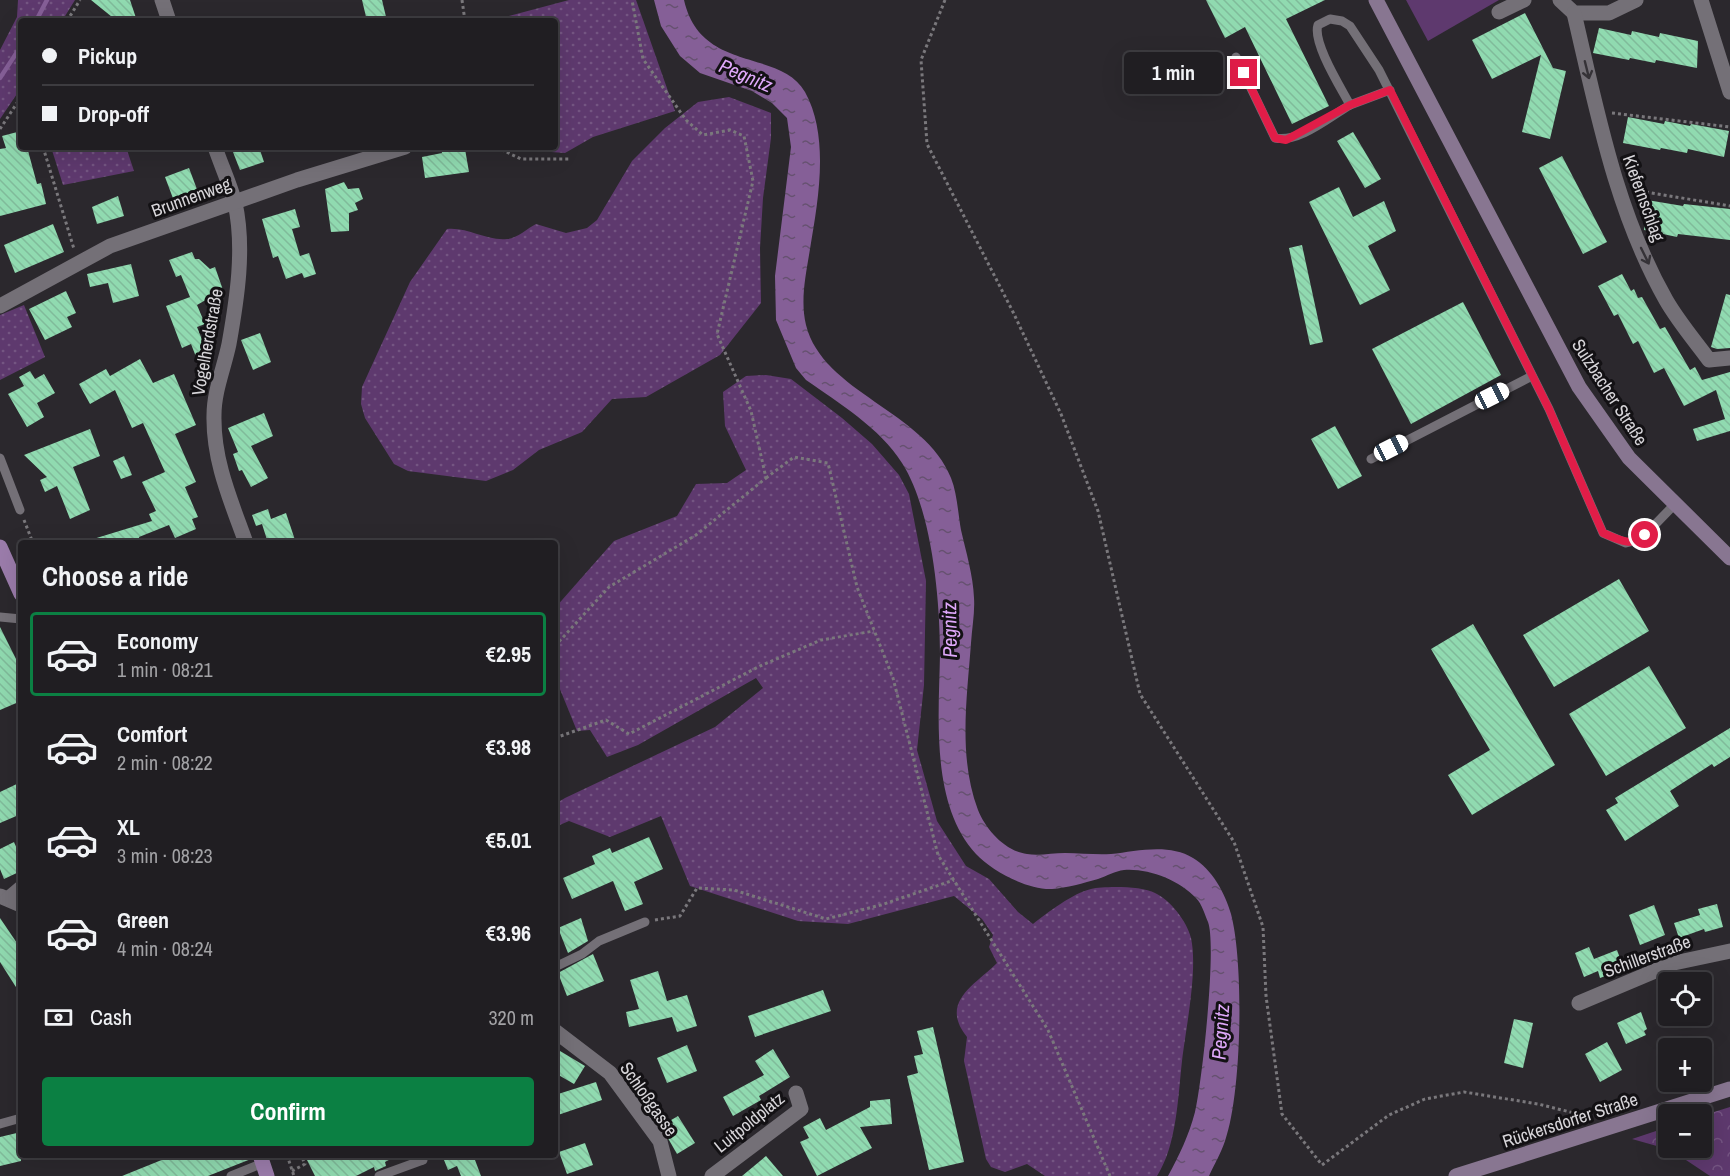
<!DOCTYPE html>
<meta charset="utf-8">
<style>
:root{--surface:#201e22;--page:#2d2b2f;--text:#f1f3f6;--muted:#a2a2a5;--line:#3d3c40;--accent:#0b8043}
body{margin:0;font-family:"Archivo Narrow",sans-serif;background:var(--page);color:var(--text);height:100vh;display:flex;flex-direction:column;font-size:22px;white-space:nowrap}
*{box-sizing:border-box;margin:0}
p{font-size:20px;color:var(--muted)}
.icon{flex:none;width:33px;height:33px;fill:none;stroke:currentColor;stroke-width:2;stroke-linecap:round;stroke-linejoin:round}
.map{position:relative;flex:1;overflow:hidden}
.details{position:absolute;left:18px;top:540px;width:540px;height:618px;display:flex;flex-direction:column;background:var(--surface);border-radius:6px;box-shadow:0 6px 24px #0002,0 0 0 2px var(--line)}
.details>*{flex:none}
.hud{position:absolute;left:18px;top:18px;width:540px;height:132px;border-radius:6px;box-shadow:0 6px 24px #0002,0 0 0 2px var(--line);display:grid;align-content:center;height:132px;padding:0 24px;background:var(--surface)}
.fabs{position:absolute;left:1658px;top:972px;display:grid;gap:12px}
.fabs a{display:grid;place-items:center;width:54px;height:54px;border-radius:6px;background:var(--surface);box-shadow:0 6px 24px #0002,0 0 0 2px var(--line);font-size:30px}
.end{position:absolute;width:27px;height:27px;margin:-14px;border:8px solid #e11d48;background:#fff;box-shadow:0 0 0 3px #fff}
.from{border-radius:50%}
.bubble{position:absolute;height:42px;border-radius:6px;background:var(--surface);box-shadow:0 6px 24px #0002,0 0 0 2px var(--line);font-size:20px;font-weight:700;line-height:42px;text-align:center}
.car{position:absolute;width:18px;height:36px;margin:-18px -9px;border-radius:8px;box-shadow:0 0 4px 2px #0007;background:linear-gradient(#fff 24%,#345 0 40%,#fff 0 76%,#345 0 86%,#fff 0)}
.hud b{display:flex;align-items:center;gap:21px;height:57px;font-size:22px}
.hud b+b{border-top:2px solid var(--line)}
.hud i{width:15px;height:15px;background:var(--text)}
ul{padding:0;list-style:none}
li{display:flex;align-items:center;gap:18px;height:84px;margin:0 12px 9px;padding:0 12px;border:3px solid transparent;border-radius:6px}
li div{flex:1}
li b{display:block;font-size:22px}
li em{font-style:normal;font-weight:700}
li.active{border-color:var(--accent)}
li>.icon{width:54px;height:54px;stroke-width:1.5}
h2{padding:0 24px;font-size:27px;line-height:72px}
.pay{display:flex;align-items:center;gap:15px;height:66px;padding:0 24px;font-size:22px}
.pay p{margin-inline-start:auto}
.button{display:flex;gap:12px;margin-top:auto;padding:12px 24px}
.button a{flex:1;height:69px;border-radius:6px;background:var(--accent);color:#fff;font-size:24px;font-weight:700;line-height:69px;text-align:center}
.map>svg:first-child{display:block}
.grass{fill:url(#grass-dots)}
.forest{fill:url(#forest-crowns)}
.park{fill:#5e396e}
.water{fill:url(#water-ripples)}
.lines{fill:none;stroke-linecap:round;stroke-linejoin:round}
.stream{stroke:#855f97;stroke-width:4.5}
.building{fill:url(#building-back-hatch)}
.path{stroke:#7a787c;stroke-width:3;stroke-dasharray:3 3;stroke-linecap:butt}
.lane{stroke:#747077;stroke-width:9}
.street{stroke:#747077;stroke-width:15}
.secondary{stroke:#887691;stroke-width:15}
.primary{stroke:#9b7cab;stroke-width:15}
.oneway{stroke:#353237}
.route{stroke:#e11d48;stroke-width:8}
.labels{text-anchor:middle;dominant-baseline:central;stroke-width:6;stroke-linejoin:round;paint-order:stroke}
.street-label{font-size:18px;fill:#d7d5d9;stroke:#131114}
.water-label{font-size:20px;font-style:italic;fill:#dfa8fa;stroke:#131114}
</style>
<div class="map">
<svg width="1730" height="1176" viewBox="0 0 1730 1176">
<defs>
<pattern id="grass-dots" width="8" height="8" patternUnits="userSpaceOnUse" patternTransform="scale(1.5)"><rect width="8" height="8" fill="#5e396e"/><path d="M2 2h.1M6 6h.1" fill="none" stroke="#745582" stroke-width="1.8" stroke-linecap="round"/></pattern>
<pattern id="forest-crowns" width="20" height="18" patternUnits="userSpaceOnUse" patternTransform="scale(1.5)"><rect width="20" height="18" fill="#5e396e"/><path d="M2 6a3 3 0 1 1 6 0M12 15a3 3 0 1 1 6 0" fill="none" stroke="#745582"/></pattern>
<pattern id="water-ripples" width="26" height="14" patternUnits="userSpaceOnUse" patternTransform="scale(1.5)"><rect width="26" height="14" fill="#855f97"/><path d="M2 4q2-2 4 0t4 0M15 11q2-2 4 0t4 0" fill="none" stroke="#665170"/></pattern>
<pattern id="building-back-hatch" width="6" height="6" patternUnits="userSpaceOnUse" patternTransform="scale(1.5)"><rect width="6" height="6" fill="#90dab0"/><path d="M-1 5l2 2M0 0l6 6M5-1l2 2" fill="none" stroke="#80bb9a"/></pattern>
</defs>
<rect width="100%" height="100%" fill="#2b282d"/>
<!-- grass -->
<g class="grass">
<path d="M18 0H75L62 21H21V88L0 119V50L17 17Z"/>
<path d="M569 0H636L675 111 593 137 565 153 511 149V147H555V21H490Z"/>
<path d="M729 97 771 113V138L763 198 760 248 761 303 720 355 646 397 612 399 582 432 539 450 513 470 486 481 408 471 394 464 365 418 361 404 362 387 410 282 447 229C468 227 486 241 507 239 516 239 528 228 536 224L566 233 587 228 597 220 632 161 665 128 698 102Z"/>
<path d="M51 147H126L134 171 63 185Z"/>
<path d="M24 305 45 357 0 380V315Z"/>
<path d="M766 375 791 379 842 418 872 444 899 475 909 494 926 581 924 685 917 750 937 821 966 866 989 879 1018 912 1033 924C1047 913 1073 893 1091 889 1105 886 1142 886 1155 893 1170 900 1187 921 1191 938 1198 970 1186 1027 1182 1061 1178 1096 1177 1145 1157 1176H1045L1027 1164 1005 1172 991 1167 986 1159 964 1061 967 1037C939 1002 975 985 997 963L989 947 993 935 982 919 954 896 848 924 798 921 690 886 661 816 610 837 569 821 555 827V804L565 798 715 727 763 688 756 678 638 745 607 757 590 730 577 731 555 677V608L614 541 677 516 696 484 727 483 746 470 725 426 723 392 746 376Z"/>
</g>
<!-- forest -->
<path class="forest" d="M1730 1107V1176H1710L1671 1150 1632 1139 1668 1127V1148H1701V1116Z"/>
<!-- park -->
<path class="park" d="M1406 0H1499L1428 41Z"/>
<!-- water -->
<path class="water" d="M654 0H684C701 74 780 48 805 92 830 137 818 201 810 249 806 274 800 300 806 325 823 393 925 411 951 478 957 493 958 513 961 530 966 552 973 575 974 598 975 612 972 628 971 643 967 698 958 757 978 810 986 830 1005 851 1027 854 1039 856 1053 853 1065 853 1080 853 1096 855 1111 854 1137 851 1169 843 1193 858 1212 869 1225 893 1231 914 1244 963 1242 1093 1225 1141 1221 1153 1214 1165 1209 1176H1168C1179 1156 1189 1135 1195 1112 1202 1083 1217 946 1208 922 1205 915 1202 904 1196 898 1179 880 1148 868 1124 870 1115 871 1107 876 1098 879 1084 883 1066 888 1052 889 1027 890 992 871 976 854 930 804 939 716 940 654 940 599 932 510 902 463 880 428 839 403 806 380L796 368 776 320 775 276 791 147 787 118 772 103 752 91 700 73 680 56 661 26Z"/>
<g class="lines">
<!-- stream -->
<g class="stream">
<path d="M36 21 47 0"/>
<path d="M0 78 21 46"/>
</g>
</g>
<!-- building -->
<g class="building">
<path d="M91 0H130L137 21H117Z"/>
<path d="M362 0H382L387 21H367Z"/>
<path d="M1206 0H1325L1286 19 1329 106 1292 124 1245 27 1225 38Z"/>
<path d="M1525 13 1553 68 1566 71 1550 139 1522 132 1541 55 1492 79 1472 40Z"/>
<path d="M1599 28 1631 35 1632 31 1659 37 1660 33 1698 41 1697 68 1656 60 1655 63 1630 58 1629 60 1593 53Z"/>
<path d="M1628 117 1664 124 1665 121 1690 126 1691 124 1729 131 1724 157 1688 149 1687 153 1661 148 1660 150 1623 143Z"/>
<path d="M21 131V147H27L37 184 41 183 46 204 0 216V149L6 148 2 136Z"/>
<path d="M1353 132 1381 179 1365 188 1337 141Z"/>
<path d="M231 147H259L264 162 240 170Z"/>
<path d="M452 147 455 150 465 149 469 172 425 178 422 157 442 153 441 149Z"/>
<path d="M1562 156 1607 242 1583 254 1539 168Z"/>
<path d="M189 168 198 192 174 201 165 177Z"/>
<path d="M344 182 348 189 359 188 363 199 355 203 358 210 349 213V231L331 232 325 189Z"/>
<path d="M1339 187 1353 217 1384 201 1396 231 1368 246 1390 290 1360 305 1309 202Z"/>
<path d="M118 196 124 216 97 224 92 207Z"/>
<path d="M1647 200 1683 206 1684 204 1730 209V240L1678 234 1677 237 1644 230Z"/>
<path d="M295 209 300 227 292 229 300 256 309 253 316 274 304 278 302 273 286 279 278 256 273 258 262 219Z"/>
<path d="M53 224 64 252 15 273 4 245Z"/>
<path d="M1302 245 1323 342 1310 345 1289 248Z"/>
<path d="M192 252 195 259H199L210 269 215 267 223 290 197 305 205 324 197 327 211 362 200 367 191 344 182 348 166 306 190 297 181 275 176 277 169 260Z"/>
<path d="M131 264 139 296 113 303 108 283 90 287 87 274Z"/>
<path d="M1622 274 1631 291 1634 289 1638 298 1642 297 1660 329 1665 327 1690 370 1695 367 1702 380 1730 372V431L1697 441 1693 429 1725 419 1716 390 1684 406 1664 368 1654 373 1638 341 1633 344 1618 314 1614 316 1598 286Z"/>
<path d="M66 291 76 313 67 317 72 327 45 340 29 309Z"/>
<path d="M1726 294 1730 295V348L1717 349 1711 347Z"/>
<path d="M1463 302 1501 375 1411 424 1372 349Z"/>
<path d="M260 333 271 362 253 370 241 340Z"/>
<path d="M140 359 153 383 174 374 196 425 175 434 196 482 185 487 198 517 192 519 196 529 175 538 169 525 139 537 140 543H91L90 540 152 521 149 514 156 511 142 482 165 472 143 423 132 428 115 390 90 404 79 384 106 369 110 376Z"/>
<path d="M30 371 35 379 44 374 55 393 37 403 44 417 27 427 8 394 24 386 19 377Z"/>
<path d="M264 413 273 436 251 446 268 478 251 487 242 470 239 471 233 454 238 452 228 428Z"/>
<path d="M1335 426 1362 476 1338 489 1311 439Z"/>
<path d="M90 429 100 456 73 467 90 510 70 519 57 486 45 492 40 480 47 477 24 455Z"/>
<path d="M124 456 132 475 121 479 113 461Z"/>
<path d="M268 509 271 519 286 513 296 543H268L262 524 256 526 252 515Z"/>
<path d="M1619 579 1649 631 1554 687 1523 635Z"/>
<path d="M1473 624 1555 765 1472 815 1448 775 1490 750 1431 649Z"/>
<path d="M0 627 21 669V701L0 710Z"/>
<path d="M1649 666 1686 728 1606 776 1569 714Z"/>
<path d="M1730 728V757L1714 767 1712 764 1670 791 1679 806 1625 841 1606 810 1618 803 1615 798Z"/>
<path d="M21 782V814L0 823V792Z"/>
<path d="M649 837 663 869 634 882 643 904 625 911 613 881 572 899 563 878 595 864 592 856 610 848 612 853Z"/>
<path d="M14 842 21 858V871L4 879 0 869V849Z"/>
<path d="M1717 904 1723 927 1705 932 1704 929 1679 938 1674 923 1700 915 1698 909Z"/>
<path d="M1654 905 1665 935 1640 945 1629 915Z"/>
<path d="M0 918 21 949V995L0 962Z"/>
<path d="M581 918 588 941 568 953 558 928Z"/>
<path d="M1589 947 1594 959 1617 950 1624 969 1600 978 1598 971 1584 977 1575 953Z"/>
<path d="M593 954 604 981 567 996 558 973Z"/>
<path d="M658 971 667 1001 687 995 697 1026 677 1032 672 1017 629 1027 626 1012 639 1009 630 980Z"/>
<path d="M823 990 831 1011 755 1037 748 1016Z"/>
<path d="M1641 1012 1647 1029 1644 1031 1646 1035 1626 1044 1617 1023Z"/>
<path d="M1514 1019 1533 1023 1523 1068 1504 1063Z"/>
<path d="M933 1027 964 1162 929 1170 907 1076 918 1073 914 1056 923 1054 917 1031Z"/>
<path d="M1607 1042 1622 1070 1600 1082 1585 1054Z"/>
<path d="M687 1045 697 1071 667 1083 657 1058Z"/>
<path d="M555 1048 585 1066 574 1084 555 1073Z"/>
<path d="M773 1049 790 1077 759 1096 761 1100 733 1116 723 1097 764 1075 755 1061Z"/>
<path d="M596 1082 602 1100 555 1116V1095Z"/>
<path d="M890 1099 892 1124 860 1127 872 1148 817 1176 800 1142 809 1138 803 1127 820 1118 826 1130 870 1107V1101Z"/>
<path d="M678 1116 695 1143 677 1154 661 1126Z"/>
<path d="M21 1132V1161L0 1166V1137Z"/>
<path d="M585 1143 593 1165 567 1174 559 1152Z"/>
<path d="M174 1155H250L251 1159 208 1176H122Z"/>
<path d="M318 1155H398L385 1162 386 1166 375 1171 374 1167 356 1176H315L307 1160Z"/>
<path d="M442 1155H484L475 1160 481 1176H461L457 1166 448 1170Z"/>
<path d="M766 1156 783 1176H742Z"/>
</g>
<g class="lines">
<!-- path -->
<g class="path">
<path d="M462 0 465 21"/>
<path d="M945 0 921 60 927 144 1013 312 1061 414 1098 511 1140 694 1234 842 1263 927 1266 996 1282 1114 1322 1165 1389 1115 1425 1099 1464 1092 1538 1104 1590 1117"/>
<path d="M67 21 80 0"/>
<path d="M1612 113 1730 127"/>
<path d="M0 129 21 97"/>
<path d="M43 147 74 249"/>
<path d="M496 147 521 159H569"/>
<path d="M1634 190 1730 206"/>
<path d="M766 478 794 457 828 463 857 587 893 678 938 855 1048 1030 1110 1176"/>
<path d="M24 520 33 543"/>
<path d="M555 646 609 587 696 535 766 478 751 411 717 334 753 181 744 136 730 130 703 135 686 120 643 59 632 0"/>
<path d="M555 738 606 720 629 734 760 666 821 640 874 631"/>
<path d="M655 920 680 916 697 888 734 890 826 919 881 905 954 880"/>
<path d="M287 1155 294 1176"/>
<path d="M292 1171 305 1164 301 1155"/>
</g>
<!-- lane -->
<g class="lane">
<path d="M1236 57 1275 138C1299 143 1329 117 1350 105"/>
<path d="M1390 90 1350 105C1341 88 1312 42 1318 25L1330 19 1342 21 1350 26 1379 70 1549 409 1603 533 1626 543 1641 539 1675 504"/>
<path d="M0 458 20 510"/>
<path d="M1371 459 1532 376"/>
<path d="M0 617 21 619"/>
<path d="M555 967 582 954 599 941 645 922"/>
<path d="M0 1124 21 1118"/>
<path d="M231 1176 263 1163"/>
<path d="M379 1176 423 1160"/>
</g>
<!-- street -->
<g class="street">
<path d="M162 0 169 21"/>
<path d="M1560 0 1574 13H1609L1636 0"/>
<path d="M1701 0 1730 92"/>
<path d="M1499 12 1524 0"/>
<path d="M1574 13C1597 111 1616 212 1666 300 1678 321 1695 341 1709 360L1730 358"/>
<path d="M215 147C221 165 230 184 235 203 245 248 237 299 229 344 224 368 214 391 214 415 213 461 231 501 246 543"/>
<path d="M0 306 110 246 297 180 405 147"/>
<path d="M0 896 21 905"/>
<path d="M8 899 21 888"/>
<path d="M1579 1003 1674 963 1730 951"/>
<path d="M555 1031 610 1073 660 1141 669 1176"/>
<path d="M712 1176 801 1109 796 1093"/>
</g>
<!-- secondary -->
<g class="secondary">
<path d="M1376 0 1579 387 1629 458 1730 558"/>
<path d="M1456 1176 1730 1089"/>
</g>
<!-- primary -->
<g class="primary">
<path d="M0 547 21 594"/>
<path d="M260 1155 267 1176"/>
</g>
</g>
<!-- one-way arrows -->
<defs><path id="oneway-shaft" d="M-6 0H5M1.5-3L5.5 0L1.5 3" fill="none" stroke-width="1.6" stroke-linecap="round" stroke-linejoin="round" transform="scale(1.5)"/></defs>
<g class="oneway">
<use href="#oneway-shaft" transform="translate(1587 70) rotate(76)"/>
<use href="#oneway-shaft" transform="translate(1645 256) rotate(64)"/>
</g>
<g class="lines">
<!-- route -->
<path class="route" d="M1244 73 1275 138 1286 140 1350 105 1390 90 1549 409 1603 533C1617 539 1632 548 1645 535"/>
</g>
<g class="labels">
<!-- street labels -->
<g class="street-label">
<text transform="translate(191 197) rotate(-20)">Brunnenweg</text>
<text transform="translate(1644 198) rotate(70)">Kiefernschlag</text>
<text transform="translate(207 342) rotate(-80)">Vogelherdstraße</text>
<text transform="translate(1610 392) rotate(57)">Sulzbacher Straße</text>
<text transform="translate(1647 956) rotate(-20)">Schillerstraße</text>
<text transform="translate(649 1099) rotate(55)">Schloßgasse</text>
<text transform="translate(1570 1120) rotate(-18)">Rückersdorfer Straße</text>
<text transform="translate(749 1122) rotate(-39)">Luitpoldplatz</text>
</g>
<!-- water labels -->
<g class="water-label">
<text transform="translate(746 75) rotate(23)">Pegnitz</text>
<text transform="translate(949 630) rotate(-91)">Pegnitz</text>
<text transform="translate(1220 1032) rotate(-86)">Pegnitz</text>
</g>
</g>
</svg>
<div class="fabs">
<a><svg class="icon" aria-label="locate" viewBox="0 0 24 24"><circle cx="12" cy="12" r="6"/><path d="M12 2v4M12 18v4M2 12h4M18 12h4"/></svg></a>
<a>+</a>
<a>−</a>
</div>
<i class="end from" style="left:1645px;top:535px"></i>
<i class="end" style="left:1244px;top:73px"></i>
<div class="bubble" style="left:1124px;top:52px;width:99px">1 min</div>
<i class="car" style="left:1492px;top:396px;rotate:63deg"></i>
<i class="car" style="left:1391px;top:448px;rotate:63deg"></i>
<div class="hud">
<b><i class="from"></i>Pickup</b>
<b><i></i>Drop-off</b>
</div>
<section class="details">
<h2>Choose a ride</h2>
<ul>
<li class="active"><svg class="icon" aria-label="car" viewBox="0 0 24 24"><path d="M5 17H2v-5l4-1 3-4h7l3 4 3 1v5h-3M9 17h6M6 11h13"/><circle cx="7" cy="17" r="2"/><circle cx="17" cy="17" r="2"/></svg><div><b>Economy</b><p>1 min · 08:21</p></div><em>€2.95</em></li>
<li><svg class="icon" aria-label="car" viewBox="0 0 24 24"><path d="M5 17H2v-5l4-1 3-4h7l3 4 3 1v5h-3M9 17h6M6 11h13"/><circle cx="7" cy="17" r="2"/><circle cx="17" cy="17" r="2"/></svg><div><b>Comfort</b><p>2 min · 08:22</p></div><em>€3.98</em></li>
<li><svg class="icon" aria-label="car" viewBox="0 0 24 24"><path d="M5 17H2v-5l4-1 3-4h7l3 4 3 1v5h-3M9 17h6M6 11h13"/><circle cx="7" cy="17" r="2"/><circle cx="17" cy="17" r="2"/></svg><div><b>XL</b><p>3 min · 08:23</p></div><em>€5.01</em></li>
<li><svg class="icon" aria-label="car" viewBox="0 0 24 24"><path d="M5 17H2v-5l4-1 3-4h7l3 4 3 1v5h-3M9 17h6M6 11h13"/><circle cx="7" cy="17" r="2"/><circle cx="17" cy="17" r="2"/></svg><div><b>Green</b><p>4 min · 08:24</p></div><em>€3.96</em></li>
</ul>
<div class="pay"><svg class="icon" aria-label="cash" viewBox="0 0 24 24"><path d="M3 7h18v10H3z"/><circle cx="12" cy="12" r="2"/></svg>Cash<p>320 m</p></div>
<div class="button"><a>Confirm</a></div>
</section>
</div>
